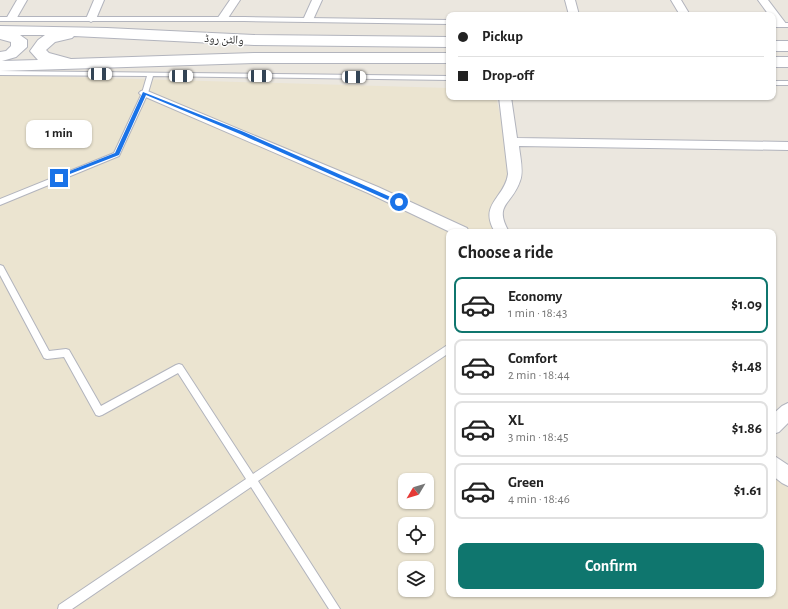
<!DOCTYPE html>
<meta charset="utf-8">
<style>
:root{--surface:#fff;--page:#f6f6f6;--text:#222;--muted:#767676;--line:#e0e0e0;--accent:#0f766e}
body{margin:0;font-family:"Alegreya Sans","Noto Naskh Arabic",sans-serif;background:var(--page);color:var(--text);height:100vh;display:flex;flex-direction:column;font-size:15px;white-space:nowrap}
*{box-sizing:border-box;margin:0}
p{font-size:13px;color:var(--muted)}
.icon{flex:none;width:22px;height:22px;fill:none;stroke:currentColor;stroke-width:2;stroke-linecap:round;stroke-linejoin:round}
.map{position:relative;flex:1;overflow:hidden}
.panel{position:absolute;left:446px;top:229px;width:330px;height:368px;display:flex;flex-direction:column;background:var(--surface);border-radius:8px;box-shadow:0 1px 3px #0004}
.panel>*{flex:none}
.banner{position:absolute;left:446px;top:12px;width:330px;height:88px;border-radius:8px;box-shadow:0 1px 3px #0004;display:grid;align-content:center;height:88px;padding:0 12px;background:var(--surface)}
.needle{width:26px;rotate:232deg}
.buttons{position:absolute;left:398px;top:473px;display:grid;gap:8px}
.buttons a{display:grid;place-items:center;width:36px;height:36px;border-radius:8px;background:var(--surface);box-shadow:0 1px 3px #0004;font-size:20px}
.end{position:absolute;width:18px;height:18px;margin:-9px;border:5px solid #1a73e8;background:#fff;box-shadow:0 0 0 2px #fff}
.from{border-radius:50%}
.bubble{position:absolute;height:28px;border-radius:8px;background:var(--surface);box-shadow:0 1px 3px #0004;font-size:13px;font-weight:700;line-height:28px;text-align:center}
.car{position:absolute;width:12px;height:24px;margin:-12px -6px;border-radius:5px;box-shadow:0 0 3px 1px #0007;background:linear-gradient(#fff 24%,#345 0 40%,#fff 0 76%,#345 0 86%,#fff 0)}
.banner b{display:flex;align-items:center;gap:14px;height:38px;font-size:15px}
.banner b+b{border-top:1px solid var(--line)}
.banner i{width:10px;height:10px;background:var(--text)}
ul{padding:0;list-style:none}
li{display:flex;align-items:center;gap:12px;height:56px;margin:0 8px 6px;padding:0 4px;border:2px solid var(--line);border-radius:8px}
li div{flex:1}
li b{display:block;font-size:15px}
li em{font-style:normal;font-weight:700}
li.current{border-color:var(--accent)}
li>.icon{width:36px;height:36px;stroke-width:1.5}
h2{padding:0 12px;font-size:18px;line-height:48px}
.cta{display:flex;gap:8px;margin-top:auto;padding:8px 12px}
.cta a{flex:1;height:46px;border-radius:8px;background:var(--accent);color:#fff;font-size:16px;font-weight:700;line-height:46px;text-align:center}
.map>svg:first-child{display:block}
.education{fill:#ebe4d0;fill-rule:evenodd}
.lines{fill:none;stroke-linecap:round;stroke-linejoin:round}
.lane-casing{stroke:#b2b4bd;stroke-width:2}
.street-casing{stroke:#b2b4bd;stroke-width:2}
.secondary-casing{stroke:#b2b4bd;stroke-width:2}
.lane{fill:#fff;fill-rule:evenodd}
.street{fill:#fff;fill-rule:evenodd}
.secondary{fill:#fff;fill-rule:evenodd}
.route{fill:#1a73e8}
.labels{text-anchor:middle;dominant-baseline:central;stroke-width:3;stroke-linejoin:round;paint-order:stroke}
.far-street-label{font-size:12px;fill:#2b2b2b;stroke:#fff}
</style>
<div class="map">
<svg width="788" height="609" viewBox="0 0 788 609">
<rect width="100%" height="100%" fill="#ebe7df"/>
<!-- education -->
<path class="education" d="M0 75 449 88V97H496L514 180 494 212 501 232H449V594H773V463L788 476V609H0ZM405 480H427V502H405ZM405 524H427V546H405ZM405 568H427V590H405Z"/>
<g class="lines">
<defs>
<g id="lane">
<path d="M0 17H244L449 20V24L244 21H0Z"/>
<rect x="773" y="23" width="15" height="4"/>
<path d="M0 71 449 76V80L153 76 148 93 119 156 0 205V199L114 153 142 93 147 76 0 75Z"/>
<rect x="773" y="81" width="15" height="4"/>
<path d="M0 265 3 266 49 351 66 349 69 350 101 406 176 365 179 364 182 365 253 474 449 344V353L258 481 340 609H329L251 487 72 609H58L59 605 246 479 178 373 102 415 99 416 96 415 64 357 47 359 44 358 0 275Z"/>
</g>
<g id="street">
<path d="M17 0H27L15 21H7L6 19Z"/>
<path d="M94 0H104L96 19 91 22 86 19Z"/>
<path d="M230 0H240L226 21H218L217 19Z"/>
<path d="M312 0H322L312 22H304L303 20Z"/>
<path d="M565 0H575L579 15H569Z"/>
<path d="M671 0H681L690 15H680Z"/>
<path d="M758 0H768L787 25 786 27H778L773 20V15H769Z"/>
<path d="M145 90 378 187 467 228 469 232H450L368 193 141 95 139 93 141 91Z"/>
<path d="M499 97H511L517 138 788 142V150L519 146C520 157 524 171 520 181 512 205 493 204 509 232H495C478 204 505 198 508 174Z"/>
<path d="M788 403V423L779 432 773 434V414L782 406Z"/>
<path d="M773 455 788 465V486L782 483 773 476Z"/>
</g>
<g id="secondary">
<path d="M0 26 107 28 254 35 449 37V47L254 45 74 36 72 38 55 42 46 50 49 53 71 59 254 53H449V63H254L0 71V52L6 51 11 46V42L0 39ZM20 35H45L38 40 30 51 38 60 2 61 16 57 27 47V40Z"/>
<rect x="773" y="41" width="15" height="10"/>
<rect x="773" y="57" width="15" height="10"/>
</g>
</defs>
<!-- lane casing -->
<use href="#lane" class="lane-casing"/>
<!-- street casing -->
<use href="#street" class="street-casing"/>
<!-- secondary casing -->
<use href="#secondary" class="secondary-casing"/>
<!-- lane -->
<use href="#lane" class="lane"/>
<!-- street -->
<use href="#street" class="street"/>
<!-- secondary -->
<use href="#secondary" class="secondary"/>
</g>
<!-- route -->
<path class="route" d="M143 92 244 132 402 202 397 204 240 134 146 95 119 155 57 179V176L115 153Z"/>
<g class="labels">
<!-- far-street labels -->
<g class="far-street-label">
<text transform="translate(224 39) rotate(3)">والٹن روڈ</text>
</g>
</g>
</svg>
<div class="buttons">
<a><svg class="needle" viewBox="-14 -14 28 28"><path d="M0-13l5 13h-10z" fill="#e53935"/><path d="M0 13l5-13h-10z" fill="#767676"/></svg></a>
<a><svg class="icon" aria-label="locate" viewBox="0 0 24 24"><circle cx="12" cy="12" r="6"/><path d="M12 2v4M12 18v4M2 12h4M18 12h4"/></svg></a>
<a><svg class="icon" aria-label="layers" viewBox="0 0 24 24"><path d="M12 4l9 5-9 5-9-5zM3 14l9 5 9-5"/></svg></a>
</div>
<i class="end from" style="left:399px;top:202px"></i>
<i class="end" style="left:59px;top:178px"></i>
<div class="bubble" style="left:26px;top:120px;width:66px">1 min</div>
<i class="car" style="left:100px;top:74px;rotate:91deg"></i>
<i class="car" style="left:181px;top:76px;rotate:90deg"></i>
<i class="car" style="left:260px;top:76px;rotate:91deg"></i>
<i class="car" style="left:354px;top:77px;rotate:91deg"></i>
<div class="banner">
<b><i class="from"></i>Pickup</b>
<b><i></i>Drop-off</b>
</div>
<section class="panel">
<h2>Choose a ride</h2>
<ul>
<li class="current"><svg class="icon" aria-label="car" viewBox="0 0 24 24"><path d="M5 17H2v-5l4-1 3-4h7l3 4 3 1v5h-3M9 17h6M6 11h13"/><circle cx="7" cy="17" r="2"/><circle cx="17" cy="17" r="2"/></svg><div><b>Economy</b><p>1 min · 18:43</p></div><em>$1.09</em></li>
<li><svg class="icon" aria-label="car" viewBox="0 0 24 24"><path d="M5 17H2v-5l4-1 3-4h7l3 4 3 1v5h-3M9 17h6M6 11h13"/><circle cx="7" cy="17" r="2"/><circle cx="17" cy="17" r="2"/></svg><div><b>Comfort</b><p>2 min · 18:44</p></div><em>$1.48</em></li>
<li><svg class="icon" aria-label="car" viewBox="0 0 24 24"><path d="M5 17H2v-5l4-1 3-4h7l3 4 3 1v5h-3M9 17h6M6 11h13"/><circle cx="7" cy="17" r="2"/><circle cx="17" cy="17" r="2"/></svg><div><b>XL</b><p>3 min · 18:45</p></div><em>$1.86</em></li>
<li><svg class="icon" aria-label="car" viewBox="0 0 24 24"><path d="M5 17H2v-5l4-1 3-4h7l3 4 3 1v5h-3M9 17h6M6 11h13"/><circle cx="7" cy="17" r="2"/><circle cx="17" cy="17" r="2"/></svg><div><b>Green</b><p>4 min · 18:46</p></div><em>$1.61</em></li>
</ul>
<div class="cta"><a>Confirm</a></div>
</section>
</div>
